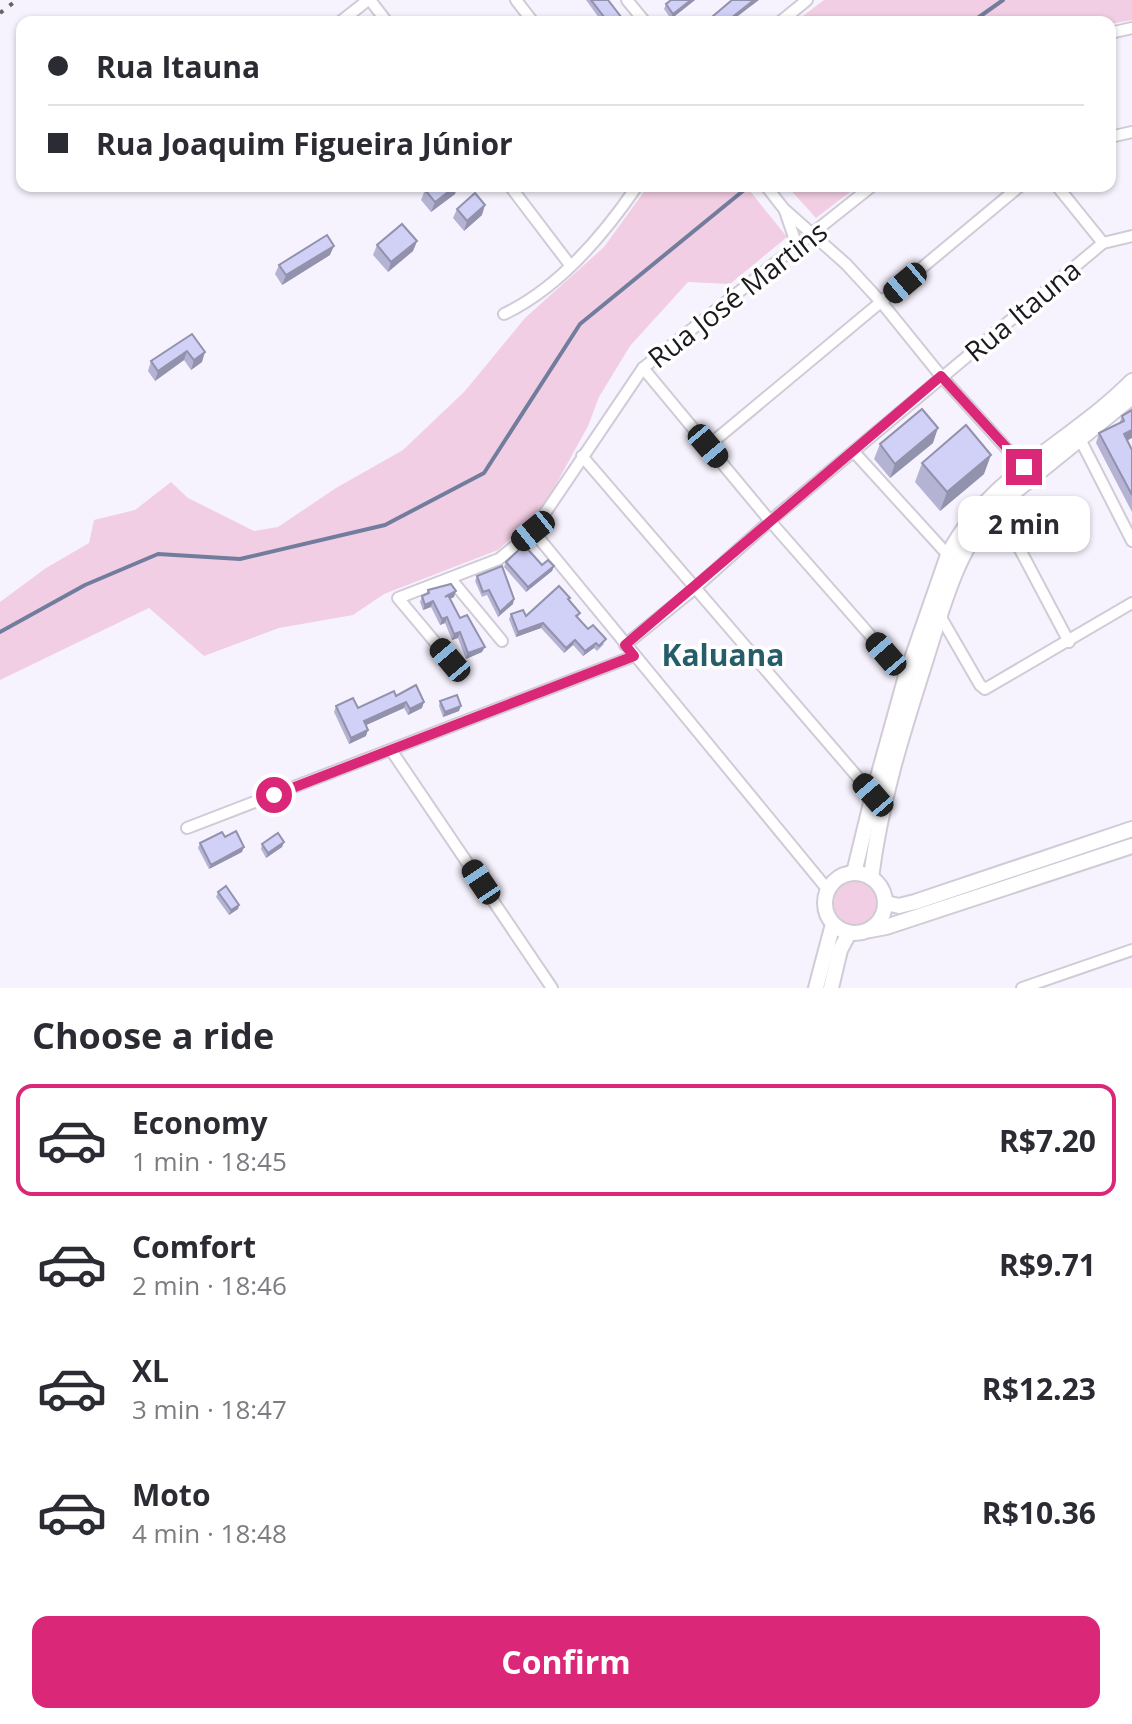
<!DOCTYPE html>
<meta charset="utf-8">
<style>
:root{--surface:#fff;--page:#f2f2f3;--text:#2b2b33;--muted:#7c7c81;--line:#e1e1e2;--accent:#db2777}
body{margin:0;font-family:"Open Sans",sans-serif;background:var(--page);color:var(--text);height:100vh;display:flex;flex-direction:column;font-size:30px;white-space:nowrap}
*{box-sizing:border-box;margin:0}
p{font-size:26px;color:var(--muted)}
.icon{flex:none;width:44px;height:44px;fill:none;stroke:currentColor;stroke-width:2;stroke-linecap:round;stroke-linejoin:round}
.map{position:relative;height:988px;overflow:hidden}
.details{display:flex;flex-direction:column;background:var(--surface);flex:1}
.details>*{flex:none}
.guide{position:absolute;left:16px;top:16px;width:1100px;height:176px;border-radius:16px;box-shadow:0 2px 6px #0004;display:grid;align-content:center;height:176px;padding:0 32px;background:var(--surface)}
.end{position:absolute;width:36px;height:36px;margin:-18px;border:10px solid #db2777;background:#fff;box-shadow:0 0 0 4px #fff}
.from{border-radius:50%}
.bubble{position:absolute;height:56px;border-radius:16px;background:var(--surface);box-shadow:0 2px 6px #0004;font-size:26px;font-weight:700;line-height:56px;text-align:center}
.car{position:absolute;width:24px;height:48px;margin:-24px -12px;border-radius:10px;box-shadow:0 0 6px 2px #0007;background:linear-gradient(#222 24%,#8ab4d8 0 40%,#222 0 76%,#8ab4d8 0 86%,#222 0)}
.guide b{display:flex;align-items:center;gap:28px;height:76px;font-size:30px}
.guide b+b{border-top:2px solid var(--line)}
.guide i{width:20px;height:20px;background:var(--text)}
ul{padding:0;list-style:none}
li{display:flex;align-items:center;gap:24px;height:112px;margin:0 16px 12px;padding:0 16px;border:4px solid transparent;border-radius:16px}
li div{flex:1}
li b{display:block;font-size:30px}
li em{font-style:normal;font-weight:700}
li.selected{border-color:var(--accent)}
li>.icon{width:72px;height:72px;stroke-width:1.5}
h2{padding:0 32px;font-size:36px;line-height:96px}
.action{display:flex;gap:16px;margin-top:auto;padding:16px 32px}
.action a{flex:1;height:92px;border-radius:16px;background:var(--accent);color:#fff;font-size:32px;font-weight:700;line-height:92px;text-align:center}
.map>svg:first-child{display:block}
.green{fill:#f1cee3}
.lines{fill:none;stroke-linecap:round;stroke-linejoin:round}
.stream{stroke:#727d9e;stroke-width:4}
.street-casing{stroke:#d0cbd6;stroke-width:14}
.secondary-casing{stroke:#d0cbd6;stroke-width:18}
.street{stroke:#fff;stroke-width:10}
.secondary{stroke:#fff;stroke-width:14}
.rail{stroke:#656268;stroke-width:4;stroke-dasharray:4 8;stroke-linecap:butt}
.wall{fill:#b4b3d4}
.shaded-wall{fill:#9292ad}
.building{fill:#d1d0f7;stroke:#9292ad;stroke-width:2}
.route{stroke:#db2777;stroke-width:10}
.labels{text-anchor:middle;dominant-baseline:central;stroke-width:7;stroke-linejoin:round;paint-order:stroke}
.street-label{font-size:28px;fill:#1b191d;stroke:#fff}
.neighbourhood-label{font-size:30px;font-weight:bold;fill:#265d68;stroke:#fff}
</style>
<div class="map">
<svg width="1132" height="988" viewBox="0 0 1132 988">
<rect width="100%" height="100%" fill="#f7f3fe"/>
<!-- green -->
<g class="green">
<path d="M824 0H1132V20L1110 24V22H795Z"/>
<path d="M648 186H746L787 237 730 284 688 282 630 346 599 397 588 426 542 510 498 550 384 594 353 615 279 628 204 656 149 608 0 680V602L46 568 89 543 94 520 135 510 171 482 188 498 254 531 278 527 336 488 403 450 465 391 525 318 604 247Z"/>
<path d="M787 186H858L816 218Z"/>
<circle cx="856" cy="903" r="22"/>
</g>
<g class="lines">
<!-- stream -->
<g class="stream">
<path d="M972 22 1003 0"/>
<path d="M0 632 85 585 158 554 240 559 385 525 484 473 580 324 749 186"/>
</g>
<defs>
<g id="street">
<path d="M370 0 387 22"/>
<path d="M516 0 533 22"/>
<path d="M627 0 645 22"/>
<path d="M340 22 368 0"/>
<path d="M780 22 807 0"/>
<path d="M1110 33 1132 28"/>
<path d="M1110 137 1132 132"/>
<path d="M510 186 570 265"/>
<path d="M766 186 784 209 846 264 882 303 941 376 1028 472"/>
<path d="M1057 186 1103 243"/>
<path d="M785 211 797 246"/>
<path d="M504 314C559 288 603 236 637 186"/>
<path d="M643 368 770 521 906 676"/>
<path d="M1081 441 1132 541"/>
<path d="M708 446 1020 186"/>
<path d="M854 452 948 555"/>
<path d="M582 456 873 795"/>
<path d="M997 506 1069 642"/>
<path d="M533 531 828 890"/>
<path d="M450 578 502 641"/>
<path d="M939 614 980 685 985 689 1132 603"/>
<path d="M625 645 694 589 770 521 1103 243 1132 236"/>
<path d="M450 660 398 598 499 559 533 531 643 368 872 186"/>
<path d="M391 750 552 988"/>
<path d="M187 828 634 656"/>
<path d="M1022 988 1132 950"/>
</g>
<g id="secondary">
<circle cx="855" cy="903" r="30"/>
<path d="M854 873 873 795 906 676 948 555C988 476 1072 442 1132 381"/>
<path d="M871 878C880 803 903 731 926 659 943 606 957 548 997 506L1132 397"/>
<path d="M886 903 899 906 915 902 1132 829"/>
<path d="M870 930 886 927 1132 846"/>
<path d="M816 988 833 924"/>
<path d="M831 988 840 950 849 933"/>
</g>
</defs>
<!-- street casing -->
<use href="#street" class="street-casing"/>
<!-- secondary casing -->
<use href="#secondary" class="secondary-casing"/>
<!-- street -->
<use href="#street" class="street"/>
<!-- secondary -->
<use href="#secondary" class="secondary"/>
<!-- rail -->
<path class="rail" d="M0 13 17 0"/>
</g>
<!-- wall -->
<g class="wall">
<path d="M586 0H608L625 22H602Z"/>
<path d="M671 0H695L671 19 664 9 666 4Z"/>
<path d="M430 186H457L455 194 431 212 421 200 425 190Z"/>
<path d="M457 209 482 215 464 231 453 218Z"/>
<path d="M417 241 413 251 388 272 373 255 377 245Z"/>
<path d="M330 255 282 285 275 274 279 265Z"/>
<path d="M192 334 202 362 191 370 184 360 155 381 148 371 151 361Z"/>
<path d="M1132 410 1127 440 1132 450V512L1096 443 1099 433 1119 424 1122 416Z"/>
<path d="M933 443 890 478 874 459 880 444Z"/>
<path d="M922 463 984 474 940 511 915 482Z"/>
<path d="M506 562 554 566 552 571 526 592 504 567Z"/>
<path d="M477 576 513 604 498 617 487 595 482 597 475 581Z"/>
<path d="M428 590 454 597 450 599 460 618 482 652 466 659 458 638 452 640 445 623 440 625 431 607 423 610 420 602 422 596 426 594Z"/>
<path d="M569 600 580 613 578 617 588 629 604 644 597 651 594 648 583 656 573 645 564 653 541 628 516 637 509 619 511 614 526 616Z"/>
<path d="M396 696 422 708 408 715 404 708 366 725V736L349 744 334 712 336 706 358 708Z"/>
<path d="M440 701 459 711 443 717 439 706Z"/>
<path d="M225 837 242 852 209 869 198 848 200 843Z"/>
<path d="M284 842 282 847 266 858 261 849 262 844Z"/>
<path d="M218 892 239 905 238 909 229 915 216 897Z"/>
</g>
<!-- shaded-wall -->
<g class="shaded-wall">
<path d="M691 0H695L671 19 673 14Z"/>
<path d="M754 0H759L730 22H726Z"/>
<path d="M456 186H457L455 194 431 212 435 202Z"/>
<path d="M485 205 482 215 464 231 467 221Z"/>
<path d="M417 241 413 251 388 272 391 262Z"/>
<path d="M334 246 330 255 282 285 286 275Z"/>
<path d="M187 351 184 360 155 381 158 371Z"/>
<path d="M205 352 202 362 191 370 194 360Z"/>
<path d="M938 428 933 443 890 478 895 464Z"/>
<path d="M1132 430V438L1121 444 1124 434Z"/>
<path d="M991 455 984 474 940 511 947 492Z"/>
<path d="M554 566 552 571 526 592 528 587Z"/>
<path d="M456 591 454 597 443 602 445 597Z"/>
<path d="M514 599 513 604 498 617 500 612Z"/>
<path d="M433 601 431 607 423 610 425 605Z"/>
<path d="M447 617 445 623 440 625 442 619Z"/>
<path d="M543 623 541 628 516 637 518 632Z"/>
<path d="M460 632 458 638 452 640 454 634Z"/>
<path d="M575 640 573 645 564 653 566 648Z"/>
<path d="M596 643 594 648 583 656 585 651Z"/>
<path d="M485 647 482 652 466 659 468 653Z"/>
<path d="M406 702 404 708 362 727 364 721Z"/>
<path d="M424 702 422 708 408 715 410 709Z"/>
<path d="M461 706 459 711 443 717 445 712Z"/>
<path d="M368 730 366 736 349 744 351 738Z"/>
<path d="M284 842 282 847 266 858 268 853Z"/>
<path d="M244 847 242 852 209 869 211 865Z"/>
<path d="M239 905 238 909 229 915 231 910Z"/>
</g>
<!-- building -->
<g class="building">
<path d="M591 0H608L625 22H608Z"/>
<path d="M671 0H691L673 14 666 4Z"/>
<path d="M732 0H754L726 22H706Z"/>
<path d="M430 186H456L435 202 425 190Z"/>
<path d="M475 193 485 205 467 221 457 209Z"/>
<path d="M402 224 417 241 391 262 377 245Z"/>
<path d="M327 235 334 246 286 275 279 265Z"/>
<path d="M192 334 205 352 194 360 187 351 158 371 151 361Z"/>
<path d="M922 409 938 428 895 464 880 444Z"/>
<path d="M1132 410V430L1124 434 1132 450V495L1099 433 1124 421 1122 416Z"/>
<path d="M966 425 991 455 947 492 922 463Z"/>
<path d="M524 545 542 565 548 560 554 566 528 587 506 562Z"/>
<path d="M502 566 514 599 500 612 489 590 483 592 477 576Z"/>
<path d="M451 584 456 591 445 597 448 595 460 618 467 615 485 647 468 653 460 632 454 634 447 617 442 619 433 601 425 605 422 596 429 593 428 590Z"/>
<path d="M559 586 570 598 568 599 580 613 576 616 588 629 593 625 606 639 599 646 596 643 585 651 575 640 566 648 543 623 518 632 511 614 523 610 526 616Z"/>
<path d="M416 685 424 702 410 709 406 702 364 721 368 730 351 738 336 706 353 698 358 708 394 691 396 696Z"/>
<path d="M457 695 461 706 445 712 440 701Z"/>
<path d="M236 831 244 847 211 865 200 843 222 832 225 837Z"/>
<path d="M278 833 284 842 268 853 262 844Z"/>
<path d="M226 886 239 905 231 910 218 892Z"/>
</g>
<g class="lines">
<!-- route -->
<path class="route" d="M274 795 634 656 625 645 941 376 1024 467"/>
</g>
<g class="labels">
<!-- street labels -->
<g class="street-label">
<text transform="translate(737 294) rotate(-38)">Rua José Martins</text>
<text transform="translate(1022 310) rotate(-40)">Rua Itauna</text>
</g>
<!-- neighbourhood labels -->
<g class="neighbourhood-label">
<text x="723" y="654">Kaluana</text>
</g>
</g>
</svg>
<i class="end from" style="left:274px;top:795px"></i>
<i class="end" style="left:1024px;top:467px"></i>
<div class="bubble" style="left:958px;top:496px;width:132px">2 min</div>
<i class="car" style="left:905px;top:283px;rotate:230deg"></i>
<i class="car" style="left:708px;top:446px;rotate:140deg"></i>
<i class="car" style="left:533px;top:531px;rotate:231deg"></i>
<i class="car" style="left:886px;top:654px;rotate:319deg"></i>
<i class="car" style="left:450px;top:660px;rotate:320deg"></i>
<i class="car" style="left:873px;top:795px;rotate:319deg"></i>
<i class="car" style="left:481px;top:882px;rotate:326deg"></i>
<div class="guide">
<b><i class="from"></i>Rua Itauna</b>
<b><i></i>Rua Joaquim Figueira Júnior</b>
</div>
</div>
<section class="details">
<h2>Choose a ride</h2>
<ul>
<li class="selected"><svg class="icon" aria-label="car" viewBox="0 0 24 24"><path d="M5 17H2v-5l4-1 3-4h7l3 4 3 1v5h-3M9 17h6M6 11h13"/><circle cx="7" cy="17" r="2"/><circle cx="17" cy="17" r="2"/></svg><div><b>Economy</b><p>1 min · 18:45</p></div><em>R$7.20</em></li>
<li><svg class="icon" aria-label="car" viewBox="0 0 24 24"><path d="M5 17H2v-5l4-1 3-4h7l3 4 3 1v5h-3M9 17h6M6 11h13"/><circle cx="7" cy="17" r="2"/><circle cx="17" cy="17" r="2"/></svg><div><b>Comfort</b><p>2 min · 18:46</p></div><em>R$9.71</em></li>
<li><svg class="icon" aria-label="car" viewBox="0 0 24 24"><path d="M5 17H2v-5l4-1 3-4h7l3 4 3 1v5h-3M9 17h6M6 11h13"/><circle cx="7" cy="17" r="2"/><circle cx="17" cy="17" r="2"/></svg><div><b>XL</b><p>3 min · 18:47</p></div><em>R$12.23</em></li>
<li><svg class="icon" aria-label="car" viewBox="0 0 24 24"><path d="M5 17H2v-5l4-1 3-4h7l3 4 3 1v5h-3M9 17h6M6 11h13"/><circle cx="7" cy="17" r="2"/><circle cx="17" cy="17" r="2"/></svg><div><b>Moto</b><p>4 min · 18:48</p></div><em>R$10.36</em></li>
</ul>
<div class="action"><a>Confirm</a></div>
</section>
